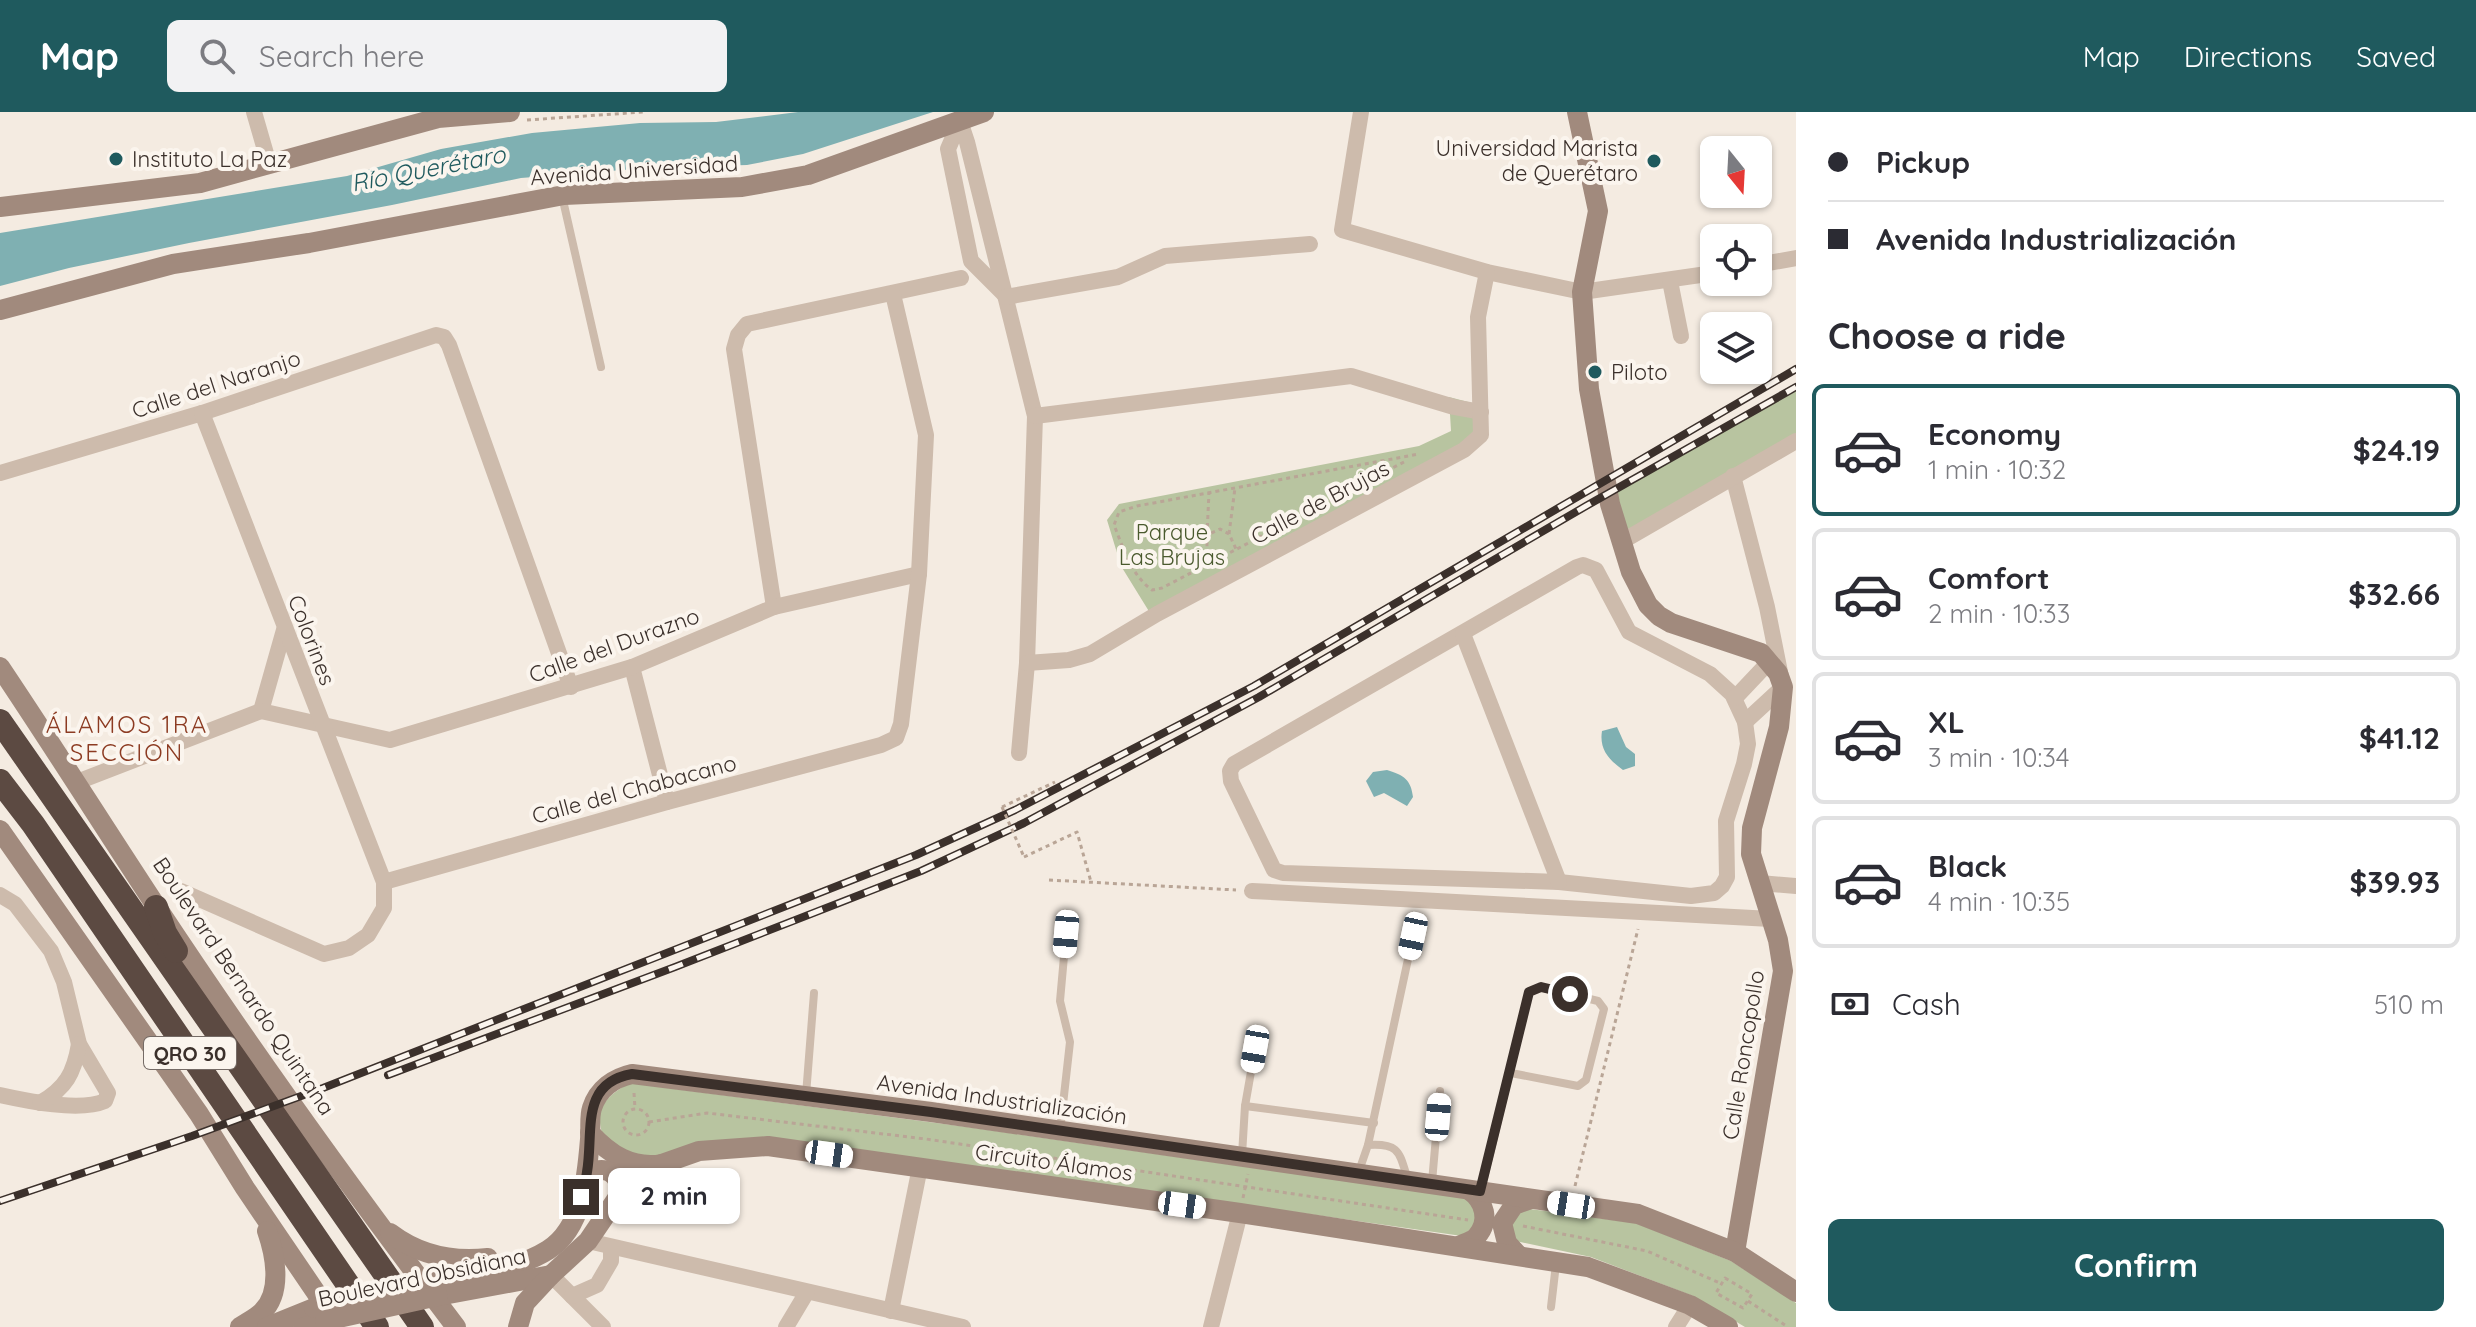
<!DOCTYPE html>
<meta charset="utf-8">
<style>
:root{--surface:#fff;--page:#f2f2f3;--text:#2b2b33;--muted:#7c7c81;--line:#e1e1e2;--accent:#1f5a5e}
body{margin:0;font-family:Quicksand,sans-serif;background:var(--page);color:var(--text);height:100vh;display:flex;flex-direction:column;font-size:30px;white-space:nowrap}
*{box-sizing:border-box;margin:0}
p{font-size:26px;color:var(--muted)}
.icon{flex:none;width:44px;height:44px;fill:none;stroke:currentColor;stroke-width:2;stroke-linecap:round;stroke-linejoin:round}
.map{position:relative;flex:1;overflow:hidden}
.panel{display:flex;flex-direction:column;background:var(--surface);width:680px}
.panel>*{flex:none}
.top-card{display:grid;align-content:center;height:176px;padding:0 32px;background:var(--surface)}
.needle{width:52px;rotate:162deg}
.tools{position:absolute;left:1700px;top:24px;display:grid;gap:16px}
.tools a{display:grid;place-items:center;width:72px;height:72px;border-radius:12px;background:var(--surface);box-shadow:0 2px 6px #0004;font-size:40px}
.end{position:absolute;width:36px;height:36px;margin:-18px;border:10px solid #3b302b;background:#fff;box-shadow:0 0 0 4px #fff}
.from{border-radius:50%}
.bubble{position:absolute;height:56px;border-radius:12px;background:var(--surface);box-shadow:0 2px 6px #0004;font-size:26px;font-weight:800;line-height:56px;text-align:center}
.car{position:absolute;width:24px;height:48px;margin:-24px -12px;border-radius:10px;box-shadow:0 0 6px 2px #0007;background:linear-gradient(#fff 24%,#345 0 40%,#fff 0 76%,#345 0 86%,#fff 0)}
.top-card b{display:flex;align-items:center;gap:28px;height:76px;font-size:30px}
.top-card b+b{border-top:2px solid var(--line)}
.top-card i{width:20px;height:20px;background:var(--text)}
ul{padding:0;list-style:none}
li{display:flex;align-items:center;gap:24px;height:132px;margin:0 16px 12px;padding:0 16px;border:4px solid var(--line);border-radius:12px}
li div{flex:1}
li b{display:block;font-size:30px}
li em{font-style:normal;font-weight:800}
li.selected{border-color:var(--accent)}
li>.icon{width:72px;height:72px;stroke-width:1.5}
h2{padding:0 32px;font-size:36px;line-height:96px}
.pay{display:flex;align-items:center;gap:20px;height:88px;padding:0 32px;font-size:30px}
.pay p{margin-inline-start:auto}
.button{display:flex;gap:16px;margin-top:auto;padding:16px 32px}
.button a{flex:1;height:92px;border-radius:12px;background:var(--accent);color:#fff;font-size:32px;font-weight:800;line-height:92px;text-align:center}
header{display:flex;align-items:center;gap:48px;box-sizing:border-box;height:112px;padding:0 40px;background:var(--accent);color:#fff}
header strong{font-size:38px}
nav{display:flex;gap:44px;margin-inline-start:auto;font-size:28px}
.search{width:560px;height:72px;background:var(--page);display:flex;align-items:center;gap:20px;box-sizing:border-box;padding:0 28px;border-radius:12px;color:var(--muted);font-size:30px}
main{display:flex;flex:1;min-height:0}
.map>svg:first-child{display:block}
.green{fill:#b8c4a0}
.water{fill:#7fb0b2}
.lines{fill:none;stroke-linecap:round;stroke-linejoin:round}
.path{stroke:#b9a596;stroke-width:3;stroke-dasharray:4 4;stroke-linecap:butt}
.lane{stroke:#cdbbac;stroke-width:8}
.street{stroke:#cdbbac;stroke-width:16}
.secondary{stroke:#a18a7d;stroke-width:20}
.highway{stroke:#5c4a42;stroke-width:24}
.rail-casing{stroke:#3b302b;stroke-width:8}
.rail{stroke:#fbf5ee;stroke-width:5;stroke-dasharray:15;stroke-linecap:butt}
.path-bridge{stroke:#b9a596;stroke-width:3;stroke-dasharray:4 4;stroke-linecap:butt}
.secondary-bridge{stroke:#a18a7d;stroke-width:20}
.route{stroke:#3b302b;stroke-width:10}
.poi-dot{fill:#1f5a5e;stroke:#fbf5ee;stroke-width:3}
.labels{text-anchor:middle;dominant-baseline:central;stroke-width:8;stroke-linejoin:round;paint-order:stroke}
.shield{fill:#fbf5ee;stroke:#756b66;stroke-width:2}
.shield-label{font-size:20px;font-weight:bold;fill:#3b302b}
.poi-label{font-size:22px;fill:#3b302b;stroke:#fbf5ee;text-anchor:start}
.street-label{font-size:22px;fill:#3b302b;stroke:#fbf5ee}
.park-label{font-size:22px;fill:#4a5a2e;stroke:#fbf5ee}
.water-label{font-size:24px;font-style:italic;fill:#1f5a5e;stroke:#fbf5ee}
.neighbourhood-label{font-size:24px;letter-spacing:2px;fill:#8c3b22;stroke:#fbf5ee}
</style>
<header>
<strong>Map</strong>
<div class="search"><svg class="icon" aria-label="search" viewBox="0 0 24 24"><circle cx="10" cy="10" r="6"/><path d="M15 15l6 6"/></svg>Search here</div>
<nav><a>Map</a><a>Directions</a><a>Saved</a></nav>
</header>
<main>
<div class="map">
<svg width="1796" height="1215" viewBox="0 0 1796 1215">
<rect width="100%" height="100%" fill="#f4ebe1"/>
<!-- green -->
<g class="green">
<path d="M1796 275V329L1621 430 1617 378Z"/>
<path d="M1449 285 1476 292 1480 321 1150 501 1121 454 1107 408 1119 392 1419 334 1451 319Z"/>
<path d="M629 971 967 1015 1473 1087 1480 1109 1462 1124 771 1025 645 1051 607 1036C594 1002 597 990 629 971Z"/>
<path d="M1522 1096 1636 1111 1731 1149 1796 1191V1215H1745L1693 1184 1591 1145 1511 1128 1507 1112Z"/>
</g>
<!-- water -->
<g class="water">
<path d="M798 0H933L803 42 747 53 648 56 521 66 392 93 189 131 69 156 0 174V121L347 64 441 37 532 21 640 11 716 10Z"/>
<path d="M1617 615 1626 635 1635 642V654L1623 658C1609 648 1599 637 1602 619Z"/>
<path d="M1387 658C1404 663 1411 668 1413 685L1407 694 1384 681 1374 685 1366 669 1373 660Z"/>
</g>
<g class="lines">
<!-- path -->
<g class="path">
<path d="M527 8 643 0"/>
<path d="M1404 350 1162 476 1152 478C1131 463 1123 435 1114 413L1119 400 1137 394 1419 342"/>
<path d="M1229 422 1235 376"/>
<path d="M1207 423 1209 380"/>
<path d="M1215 448 1207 435V423L1220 417 1229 422 1236 437"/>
<path d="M1002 695 1055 670"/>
<path d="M1024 745 1077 720 1091 770"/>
<path d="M1049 768 1236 778"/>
<path d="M634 981 635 997"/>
<circle cx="636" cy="1010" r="13"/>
<path d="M649 1010 707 1001 926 1027 1468 1108"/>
<path d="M1575 1074 1638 817"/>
<path d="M1243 1086 1248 1062"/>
<path d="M1523 1114 1647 1139 1722 1172"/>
<path d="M1725 1166 1752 1182 1743 1196 1716 1181Z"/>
<path d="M1748 1189 1788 1215"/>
</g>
<!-- lane -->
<g class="lane">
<path d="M562 84 601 255"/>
<path d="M806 983 814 881"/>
<path d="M1245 994 1374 1011"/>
<path d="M1060 1019 1070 930 1060 889 1066 822"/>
<path d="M1368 1033 1413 824"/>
<path d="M1242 1043 1245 994 1255 937"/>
<path d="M1359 1059 1368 1033C1400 1031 1399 1040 1408 1068"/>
<path d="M1432 1070 1440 979"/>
<path d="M1481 1079 1529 880 1541 875 1598 889 1604 897 1586 968 1578 974 1511 961"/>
<path d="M1551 1195 1556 1152"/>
</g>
<!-- street -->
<g class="street">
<path d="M254 0 269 52"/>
<path d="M1361 0 1342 118 1487 160 1582 180 1714 161"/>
<path d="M960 9 967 30 1035 304 1027 551 1019 641"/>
<path d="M960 9 948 37 971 149 1005 183"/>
<path d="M1758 153 1796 146"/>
<path d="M1670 169 1681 224"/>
<path d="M1006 185 1118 165 1165 144 1310 132"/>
<path d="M1035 304 1351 264 1454 295 1481 300"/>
<path d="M0 361 202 301 436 223 444 225 449 233 571 575"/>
<path d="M1733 364 1767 495 1783 575 1745 610"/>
<path d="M1621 430 1796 329"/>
<path d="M1583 453 1596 458 1629 520 1710 562 1732 582 1745 610 1748 632 1744 652 1726 709 1727 765 1722 774 1714 781 1691 784 1559 770 1283 761 1274 758 1231 669 1230 659 1234 652 1577 455Z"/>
<path d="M774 495 734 237 738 223 747 212 961 166"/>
<path d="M1463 522 1559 770"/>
<path d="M1027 551 1069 548 1090 542 1157 502 1464 338 1481 323 1478 205 1487 160"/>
<path d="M632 555 667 690"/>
<path d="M1735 586 1769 550"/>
<path d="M261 599 284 518"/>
<path d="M77 670 261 599 390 628 632 555 774 495 919 462"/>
<path d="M384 770 667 690 881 633 896 626 901 612 919 462 926 323 893 182"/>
<path d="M1760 771 1796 774"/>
<path d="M181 779 324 842 349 836 368 823 384 796V770L202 301"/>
<path d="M1252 779 1771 807"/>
<path d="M0 783 15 792 51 839 64 870 79 932 108 981 105 989C80 1000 27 989 0 983"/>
<path d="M40 991C66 976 74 961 79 932"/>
<path d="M588 1129 963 1215"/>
<path d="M551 1163 603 1215"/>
<path d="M572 1184 597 1173 611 1149V1135"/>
<path d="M891 1199 920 1055"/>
<path d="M786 1215 807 1180"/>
<path d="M1211 1215 1240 1101"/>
<path d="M1676 1215 1690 1193"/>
</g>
<!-- secondary -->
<g class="secondary">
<path d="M1577 0 1598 99 1582 180 1589 277 1610 392 1631 460 1648 493 1659 504 1671 511 1761 541 1778 561 1783 575 1779 615 1752 716 1751 742 1778 828 1783 859 1735 1140"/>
<path d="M0 95 200 71 438 6 510 0"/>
<path d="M0 198 173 152 309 131 564 83 742 75 808 63 984 0"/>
<path d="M0 555C53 634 104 715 156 794 251 938 352 1078 456 1215"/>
<path d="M0 718 199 1002 245 1076 334 1207"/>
<path d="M590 1021C610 1043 632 1057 662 1052"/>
<path d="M587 1061C607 1054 616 1059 622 1079"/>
<path d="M390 1121C419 1143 453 1150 488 1146"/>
<path d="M1459 1134C1465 1131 1473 1129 1477 1124 1490 1109 1485 1089 1469 1078"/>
<path d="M1518 1143 1507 1131 1502 1111 1514 1093 1531 1087"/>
<path d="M429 1167C469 1161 513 1160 548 1138 583 1116 587 1064 590 1027 591 1017 589 1005 592 996 598 977 614 966 632 962L931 1000 1638 1102 1735 1140 1796 1180"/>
<path d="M438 1184 551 1163"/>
<path d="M240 1215C247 1210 256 1206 262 1200 283 1180 275 1142 267 1119"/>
<path d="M267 1215 314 1196"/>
<path d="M304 1215 325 1209"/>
<path d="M518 1215 525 1191 551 1163 588 1129 622 1079 662 1052 699 1039 768 1034 1240 1101 1588 1155 1690 1193 1728 1215"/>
</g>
<!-- highway -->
<g class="highway">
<path d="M0 609 422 1215"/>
<path d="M0 669 33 712 377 1215"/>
<path d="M156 795 165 821 176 839"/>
</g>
<defs>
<g id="rail">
<path d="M388 963 675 855 921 759 1024 711 1259 585 1586 394 1796 275"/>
<path d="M0 1089 192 1024 323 976 916 743 1015 698 1254 574 1796 257"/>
</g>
</defs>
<!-- rail casing -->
<use href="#rail" class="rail-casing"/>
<!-- rail -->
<use href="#rail" class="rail"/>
<!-- path-bridge -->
<path class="path-bridge" d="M1002 695 1024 745"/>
<!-- secondary-bridge -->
<g class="secondary-bridge">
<path d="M314 1196 429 1167"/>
<path d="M325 1209 438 1184"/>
</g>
</g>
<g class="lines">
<!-- route -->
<path class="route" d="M581 1085C583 1077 586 1068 587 1060 594 1021 579 971 632 962L931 1000 1480 1079 1529 880 1541 875 1570 882"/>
</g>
<!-- markers -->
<g class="poi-dot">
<circle cx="116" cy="47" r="8"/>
<circle cx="1654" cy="49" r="8"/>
<circle cx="1595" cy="260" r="8"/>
</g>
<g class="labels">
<!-- shield labels -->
<rect class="shield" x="144" y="925" width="92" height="32" rx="6"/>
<g class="shield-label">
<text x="190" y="941">QRO 30</text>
</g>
<!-- poi labels -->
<g class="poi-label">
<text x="1638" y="36" text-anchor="end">Universidad Marista<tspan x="1638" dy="25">de Querétaro</tspan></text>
<text x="132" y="47">Instituto La Paz</text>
<text x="1611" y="260">Piloto</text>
</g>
<!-- street labels -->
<g class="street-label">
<text transform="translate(634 58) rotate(-4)">Avenida Universidad</text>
<text transform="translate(216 272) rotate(-18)">Calle del Naranjo</text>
<text transform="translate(1320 390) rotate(-28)">Calle de Brujas</text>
<text transform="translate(312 528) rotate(69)">Colorines</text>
<text transform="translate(614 533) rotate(-20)">Calle del Durazno</text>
<text transform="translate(634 677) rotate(-15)">Calle del Chabacano</text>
<text transform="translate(244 874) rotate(56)">Boulevard Bernardo Quintana</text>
<text transform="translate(1743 943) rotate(-81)">Calle Roncopollo</text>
<text transform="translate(1002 987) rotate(8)">Avenida Industrialización</text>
<text transform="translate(1054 1050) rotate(8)">Circuito Álamos</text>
<text transform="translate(422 1165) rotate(-12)">Boulevard Obsidiana</text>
</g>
<!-- park labels -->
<g class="park-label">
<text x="1172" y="420">Parque<tspan x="1172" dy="25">Las Brujas</tspan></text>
</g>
<!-- water labels -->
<g class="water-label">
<text transform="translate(428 56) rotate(-11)">Río Querétaro</text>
</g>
<!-- neighbourhood labels -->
<g class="neighbourhood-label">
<text x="127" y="612">ÁLAMOS 1RA<tspan x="127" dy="28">SECCIÓN</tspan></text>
</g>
</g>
</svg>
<div class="tools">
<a><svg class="needle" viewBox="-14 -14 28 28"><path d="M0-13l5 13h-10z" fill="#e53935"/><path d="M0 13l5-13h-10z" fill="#7c7c81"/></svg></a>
<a><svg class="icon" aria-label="locate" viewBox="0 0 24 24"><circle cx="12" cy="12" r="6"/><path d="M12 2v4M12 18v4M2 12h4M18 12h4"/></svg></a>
<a><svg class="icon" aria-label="layers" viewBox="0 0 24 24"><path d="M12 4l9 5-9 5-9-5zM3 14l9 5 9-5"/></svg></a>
</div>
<i class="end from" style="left:1570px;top:882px"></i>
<i class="end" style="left:581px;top:1085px"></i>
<div class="bubble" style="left:608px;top:1056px;width:132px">2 min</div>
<i class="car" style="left:1066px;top:822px;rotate:185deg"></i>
<i class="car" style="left:1413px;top:824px;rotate:192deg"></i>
<i class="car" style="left:1255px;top:937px;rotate:190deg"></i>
<i class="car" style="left:1438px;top:1005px;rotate:5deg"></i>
<i class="car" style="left:829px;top:1042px;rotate:98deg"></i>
<i class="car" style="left:1182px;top:1093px;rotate:98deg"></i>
<i class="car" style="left:1571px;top:1093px;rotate:279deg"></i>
</div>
<section class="panel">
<div class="top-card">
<b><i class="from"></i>Pickup</b>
<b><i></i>Avenida Industrialización</b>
</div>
<h2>Choose a ride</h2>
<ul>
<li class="selected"><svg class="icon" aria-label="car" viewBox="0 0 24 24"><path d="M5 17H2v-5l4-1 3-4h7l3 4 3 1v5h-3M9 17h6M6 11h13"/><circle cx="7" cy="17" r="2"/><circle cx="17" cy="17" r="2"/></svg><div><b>Economy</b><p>1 min · 10:32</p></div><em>$24.19</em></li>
<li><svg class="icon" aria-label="car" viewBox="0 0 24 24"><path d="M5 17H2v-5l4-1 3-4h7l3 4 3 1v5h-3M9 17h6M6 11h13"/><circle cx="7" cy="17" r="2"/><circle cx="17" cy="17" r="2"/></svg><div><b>Comfort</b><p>2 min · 10:33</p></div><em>$32.66</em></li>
<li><svg class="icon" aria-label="car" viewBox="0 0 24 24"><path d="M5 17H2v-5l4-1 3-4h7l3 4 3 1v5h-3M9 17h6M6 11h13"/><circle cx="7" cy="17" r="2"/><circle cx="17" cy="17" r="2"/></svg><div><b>XL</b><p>3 min · 10:34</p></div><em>$41.12</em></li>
<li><svg class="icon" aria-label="car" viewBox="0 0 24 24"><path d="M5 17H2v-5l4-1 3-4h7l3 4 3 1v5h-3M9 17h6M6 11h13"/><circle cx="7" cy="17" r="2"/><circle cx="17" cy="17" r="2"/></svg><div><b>Black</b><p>4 min · 10:35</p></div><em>$39.93</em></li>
</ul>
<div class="pay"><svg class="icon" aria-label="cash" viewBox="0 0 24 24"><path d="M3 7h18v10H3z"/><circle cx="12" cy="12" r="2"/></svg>Cash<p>510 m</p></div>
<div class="button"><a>Confirm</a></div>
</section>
</main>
